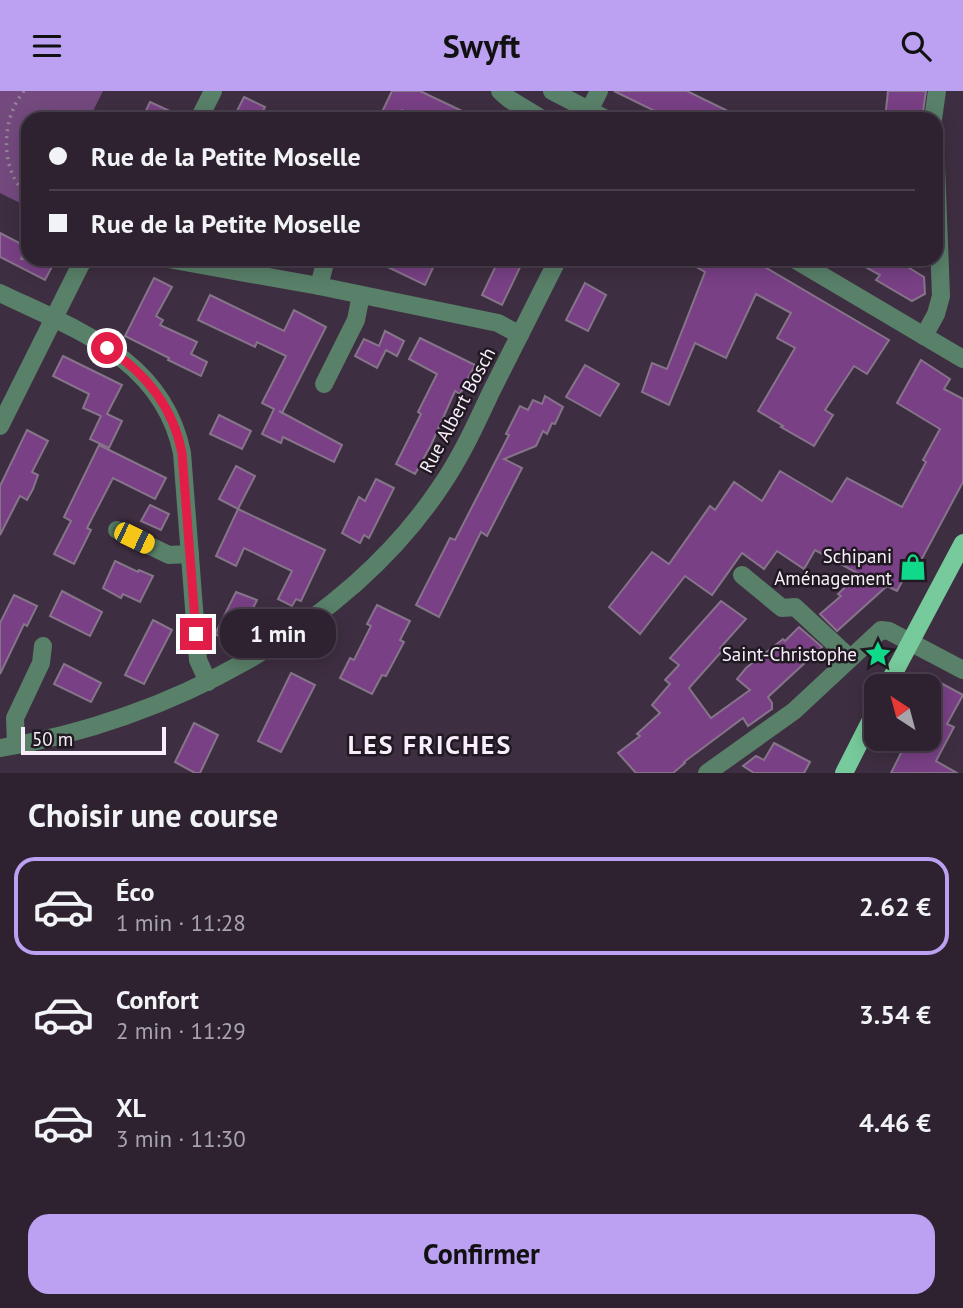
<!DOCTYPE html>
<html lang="fr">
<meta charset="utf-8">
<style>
:root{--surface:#2e2231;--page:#3a2f3d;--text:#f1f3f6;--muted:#a7a4ab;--line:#493f4d;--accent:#bca0f2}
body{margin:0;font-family:"PT Sans",sans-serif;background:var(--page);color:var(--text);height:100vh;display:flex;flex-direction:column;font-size:26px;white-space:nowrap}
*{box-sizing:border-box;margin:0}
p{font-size:23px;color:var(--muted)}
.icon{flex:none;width:38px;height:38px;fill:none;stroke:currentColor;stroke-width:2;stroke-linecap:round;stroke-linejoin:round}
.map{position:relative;height:682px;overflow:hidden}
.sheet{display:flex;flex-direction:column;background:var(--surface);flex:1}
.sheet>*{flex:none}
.guide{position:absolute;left:21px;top:21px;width:922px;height:154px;border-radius:21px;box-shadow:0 4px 18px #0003,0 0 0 2px var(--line);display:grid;align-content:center;height:154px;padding:0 28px;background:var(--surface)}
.needle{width:46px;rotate:324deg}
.fabs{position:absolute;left:864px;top:583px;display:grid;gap:14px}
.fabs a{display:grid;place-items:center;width:77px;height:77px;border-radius:14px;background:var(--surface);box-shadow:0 4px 18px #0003,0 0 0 2px var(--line);font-size:35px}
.scale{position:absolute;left:21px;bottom:18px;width:145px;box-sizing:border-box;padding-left:7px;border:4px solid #f9effc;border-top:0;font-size:19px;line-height:24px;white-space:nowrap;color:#f9effc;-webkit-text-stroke:5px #211922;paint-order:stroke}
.end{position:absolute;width:32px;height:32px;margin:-16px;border:9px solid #e11d48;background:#fff;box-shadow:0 0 0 4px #fff}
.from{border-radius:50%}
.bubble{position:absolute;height:49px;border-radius:21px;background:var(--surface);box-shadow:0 4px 18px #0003,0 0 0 2px var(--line);font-size:23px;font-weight:700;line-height:49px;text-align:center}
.car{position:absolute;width:21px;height:42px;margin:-21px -10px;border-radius:9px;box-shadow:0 0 5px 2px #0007;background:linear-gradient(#f5c518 24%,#345 0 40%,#f5c518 0 76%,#345 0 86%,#f5c518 0)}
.guide b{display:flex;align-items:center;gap:24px;height:66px;font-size:26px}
.guide b+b{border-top:2px solid var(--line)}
.guide i{width:18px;height:18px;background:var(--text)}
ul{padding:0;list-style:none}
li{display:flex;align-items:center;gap:21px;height:98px;margin:0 14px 10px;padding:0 14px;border:4px solid transparent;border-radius:21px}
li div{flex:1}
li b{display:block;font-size:26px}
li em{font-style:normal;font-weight:700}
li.selected{border-color:var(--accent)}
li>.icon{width:63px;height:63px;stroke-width:1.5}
h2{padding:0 28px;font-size:32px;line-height:84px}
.primary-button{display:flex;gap:14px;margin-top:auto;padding:14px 28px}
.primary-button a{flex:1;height:80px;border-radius:21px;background:var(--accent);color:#111;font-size:28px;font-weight:700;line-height:80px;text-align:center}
header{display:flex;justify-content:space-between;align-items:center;height:91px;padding:0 28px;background:var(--accent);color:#111;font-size:32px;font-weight:700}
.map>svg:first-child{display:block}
.green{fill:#744a7e}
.building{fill:#794085;stroke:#86748a;stroke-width:2}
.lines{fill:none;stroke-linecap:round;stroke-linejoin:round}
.path{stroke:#928595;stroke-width:3.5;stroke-dasharray:2 5;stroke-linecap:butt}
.minor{stroke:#598069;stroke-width:18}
.major{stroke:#77ca9b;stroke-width:18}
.route{stroke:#e11d48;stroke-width:9}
.labels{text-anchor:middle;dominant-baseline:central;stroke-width:5;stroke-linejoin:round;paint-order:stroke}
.street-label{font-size:19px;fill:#f9effc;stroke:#211922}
.poi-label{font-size:19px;fill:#f9effc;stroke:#211922;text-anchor:end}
.district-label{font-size:26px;font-weight:bold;letter-spacing:2px;fill:#f9effc;stroke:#211922}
</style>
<header><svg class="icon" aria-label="menu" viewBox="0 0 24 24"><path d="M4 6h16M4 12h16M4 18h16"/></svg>Swyft<svg class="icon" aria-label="search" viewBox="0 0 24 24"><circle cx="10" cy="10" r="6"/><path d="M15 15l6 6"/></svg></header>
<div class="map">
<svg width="963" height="682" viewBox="0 0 963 682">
<rect width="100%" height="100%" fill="#3e2e41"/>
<!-- green -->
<path class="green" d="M0 0H103L89 28H28V116L0 102Z"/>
<!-- building -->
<g class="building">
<path d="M392 0H420L479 28H420L402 19 398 28H391L381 23Z"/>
<path d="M614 0H687L744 28H671Z"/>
<path d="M888 0H926L922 28H885Z"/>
<path d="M244 6 265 16 259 28H233Z"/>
<path d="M150 11 187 28H142Z"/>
<path d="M0 142 27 156 21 168H56L45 189 0 166Z"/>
<path d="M371 168H437L425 194Z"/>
<path d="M499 168H524L502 214 482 204Z"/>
<path d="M682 168H751L889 249 867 283 854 275 825 319 833 324 814 355 781 336 783 335 758 320 795 257 777 247 791 222 756 203 726 267 695 252 669 314 642 301 652 272 667 278 705 181Z"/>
<path d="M851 168H899L907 173 906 175 924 186 925 203 912 210 876 189 880 184Z"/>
<path d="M154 187 172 196 156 225 163 229 160 234 197 251 191 263 207 271 201 285 168 269 169 267 125 245Z"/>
<path d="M585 192 606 204 588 240 566 229Z"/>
<path d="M210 204 284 240 294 219 326 236 282 322 279 320 342 354 334 371 283 346 281 352 262 343 274 318 262 312 286 265 257 251 255 256 198 229Z"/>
<path d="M385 240 404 250 397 265 386 259 377 277 355 265 364 248 379 255Z"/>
<path d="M420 247 475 274 460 303 455 300 431 354 415 383 396 373 421 323 418 321 437 283 409 268Z"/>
<path d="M63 265 122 294 107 323 122 330 109 357 90 348 101 325 83 317 89 303 53 285Z"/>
<path d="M921 269 950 288 944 298 963 308V391L918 475 912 472 897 500 887 495 837 540 820 523 841 505 838 503 859 483 815 459 804 478 777 460 764 478 742 462 712 504 685 485 640 543 609 516 652 461 669 473 710 415 715 419 734 391 762 410 780 380 832 411 847 387 902 416 926 371 923 369 940 338 897 312Z"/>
<path d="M585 274 619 293 600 325 566 306Z"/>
<path d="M545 305 563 316 555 333 552 332 547 343 543 340 536 355 504 368 522 377 487 445 481 441 439 526 416 514 450 447 455 449 509 344 506 343 520 315 528 319 533 309 542 313Z"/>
<path d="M219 324 251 340 242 358 210 343Z"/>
<path d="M27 339 48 350 32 381 38 384 33 398 27 409 20 405 0 444V395Z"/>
<path d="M99 354 166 387 155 408 113 387 87 437 91 439 74 473 54 463 71 430 64 426Z"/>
<path d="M236 375 255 385 238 418 219 408Z"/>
<path d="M376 388 394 397 369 447 364 444 360 452 342 442 359 406 365 410Z"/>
<path d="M150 414 169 423 161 439 141 430Z"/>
<path d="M238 418 325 459 301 510 296 508 292 515 278 508 292 480 244 457 236 475 216 465Z"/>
<path d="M115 470 138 481 139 479 153 485 140 511 123 503 121 507 103 497Z"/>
<path d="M62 500 102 521 90 545 50 525Z"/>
<path d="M236 501 257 509 235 554 215 543Z"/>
<path d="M14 504 37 515 27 535 24 533 0 583V532Z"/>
<path d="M721 510 746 528 720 557 723 559 689 597 711 627 750 599 737 588 746 577 783 548 785 550 799 536 822 556 768 606 772 612V618L748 635 743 627 684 671 685 672 673 682H636L618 662 640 645 637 643 660 622 652 614 670 593 665 589 679 574 670 567Z"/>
<path d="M377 514 410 530 400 549 404 551 386 585 382 584 372 603 340 587 350 567 354 569 371 535 367 533Z"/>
<path d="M153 529 172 539 144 593 125 584Z"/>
<path d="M64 573 101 592 91 611 54 593Z"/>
<path d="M291 582 315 594 281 661 258 650Z"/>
<path d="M939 591 963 604 947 633 954 636 936 670 957 682H891L908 648H929V608Z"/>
<path d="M194 632 218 644 200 682H195L175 671Z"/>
<path d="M774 652 810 671 804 682H754L743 675 756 665 764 669Z"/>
</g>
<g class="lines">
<!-- path -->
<path class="path" d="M24 0C0 29 0 82 28 104"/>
<!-- minor -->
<g class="minor">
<path d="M500 0 509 8 542 28"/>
<path d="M552 0 606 28"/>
<path d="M199 28 213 0"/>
<path d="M585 28 599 0"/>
<path d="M933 28 937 0"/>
<path d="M168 168 319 195 498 232 520 244"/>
<path d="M794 168 963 268"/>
<path d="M319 195 326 168"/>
<path d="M0 202C77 239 163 268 182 362L198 569 208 591"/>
<path d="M924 245 936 223 941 205 936 74"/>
<path d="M324 293 356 229 361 204"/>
<path d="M0 335 81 173 86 168"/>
<path d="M117 439 169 464 190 463"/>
<path d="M742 484 782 517 795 516 850 567"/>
<path d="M16 654 15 627 41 572 43 555"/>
<path d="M0 657C165 631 347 537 441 395 461 366 476 333 491 301 513 257 536 212 558 168"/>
<path d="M707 682 794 620 881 539 889 540 963 579"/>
</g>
<!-- major -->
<g class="major">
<path d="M887 595 963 452"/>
<path d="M844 682 877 617"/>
</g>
</g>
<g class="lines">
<!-- route -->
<path class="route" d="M107 257C146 282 173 316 182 362L196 543"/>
</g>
<!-- icons -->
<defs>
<symbol id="shop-bare" viewBox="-9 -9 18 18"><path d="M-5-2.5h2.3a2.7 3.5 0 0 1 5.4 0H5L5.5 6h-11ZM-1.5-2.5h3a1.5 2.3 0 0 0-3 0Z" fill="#11d98a" stroke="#211922" stroke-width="2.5" paint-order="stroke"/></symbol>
<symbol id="sight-bare" viewBox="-9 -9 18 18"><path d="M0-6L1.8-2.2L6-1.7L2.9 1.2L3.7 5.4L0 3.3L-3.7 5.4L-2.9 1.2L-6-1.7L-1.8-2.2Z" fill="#11d98a" stroke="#211922" stroke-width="2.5" paint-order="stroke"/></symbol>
</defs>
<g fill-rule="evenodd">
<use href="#shop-bare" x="894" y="457" width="38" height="38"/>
<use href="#sight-bare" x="859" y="544" width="38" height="38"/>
</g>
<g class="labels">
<!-- street labels -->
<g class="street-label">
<text transform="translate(457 319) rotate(-62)">Rue Albert Bosch</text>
</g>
<!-- poi labels -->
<g class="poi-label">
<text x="892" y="465">Schipani<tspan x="892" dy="22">Aménagement</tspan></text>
<text x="857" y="563">Saint-Christophe</text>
</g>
<!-- district labels -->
<g class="district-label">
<text x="430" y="653">LES FRICHES</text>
</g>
</g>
</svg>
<div class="fabs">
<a><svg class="needle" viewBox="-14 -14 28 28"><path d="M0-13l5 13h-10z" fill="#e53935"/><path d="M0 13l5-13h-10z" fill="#a7a4ab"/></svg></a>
</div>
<div class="scale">50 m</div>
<i class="end from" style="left:107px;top:257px"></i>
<i class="end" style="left:196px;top:543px"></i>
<div class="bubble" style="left:220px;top:518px;width:116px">1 min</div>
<i class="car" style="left:134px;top:447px;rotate:116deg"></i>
<div class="guide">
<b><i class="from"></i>Rue de la Petite Moselle</b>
<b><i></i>Rue de la Petite Moselle</b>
</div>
</div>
<section class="sheet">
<h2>Choisir une course</h2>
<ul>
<li class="selected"><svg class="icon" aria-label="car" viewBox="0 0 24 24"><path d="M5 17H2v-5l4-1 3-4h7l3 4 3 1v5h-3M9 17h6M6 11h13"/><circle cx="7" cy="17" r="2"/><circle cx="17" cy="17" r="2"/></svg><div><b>Éco</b><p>1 min · 11:28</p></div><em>2.62 €</em></li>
<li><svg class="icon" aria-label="car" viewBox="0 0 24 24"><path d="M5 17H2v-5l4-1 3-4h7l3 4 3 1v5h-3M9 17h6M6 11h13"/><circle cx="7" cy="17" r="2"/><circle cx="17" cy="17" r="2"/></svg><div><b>Confort</b><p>2 min · 11:29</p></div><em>3.54 €</em></li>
<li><svg class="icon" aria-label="car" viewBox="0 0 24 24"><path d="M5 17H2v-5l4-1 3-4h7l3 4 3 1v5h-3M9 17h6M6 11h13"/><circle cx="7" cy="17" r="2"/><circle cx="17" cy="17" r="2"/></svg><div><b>XL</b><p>3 min · 11:30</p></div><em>4.46 €</em></li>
</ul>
<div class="primary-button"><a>Confirmer</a></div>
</section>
